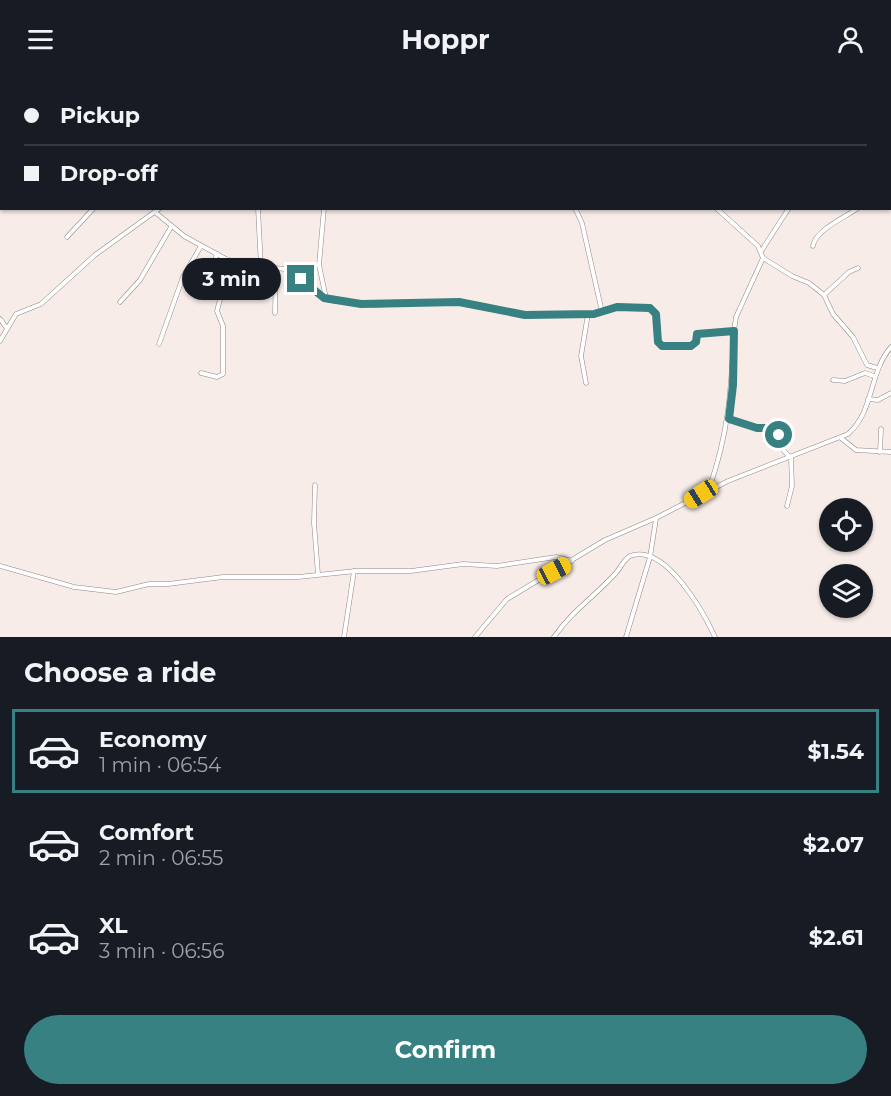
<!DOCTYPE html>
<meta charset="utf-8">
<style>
:root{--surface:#171b24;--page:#242831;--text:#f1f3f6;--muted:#9ea1a6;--line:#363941;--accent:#388183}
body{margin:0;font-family:Montserrat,sans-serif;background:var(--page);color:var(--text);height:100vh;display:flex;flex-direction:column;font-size:22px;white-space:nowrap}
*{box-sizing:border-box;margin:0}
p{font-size:20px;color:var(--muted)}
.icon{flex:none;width:33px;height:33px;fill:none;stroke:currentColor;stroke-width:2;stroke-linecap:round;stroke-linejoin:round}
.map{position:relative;height:559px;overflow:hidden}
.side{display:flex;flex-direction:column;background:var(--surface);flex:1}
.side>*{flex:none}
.banner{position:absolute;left:0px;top:0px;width:891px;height:132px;box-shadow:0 2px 4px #0004;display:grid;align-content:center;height:132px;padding:0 24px;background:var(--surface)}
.tools{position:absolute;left:819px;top:420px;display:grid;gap:12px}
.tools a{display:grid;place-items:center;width:54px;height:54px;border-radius:50%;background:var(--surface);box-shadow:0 2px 4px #0004;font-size:30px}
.end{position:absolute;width:27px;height:27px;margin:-14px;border:8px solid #388183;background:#fff;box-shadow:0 0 0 3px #fff}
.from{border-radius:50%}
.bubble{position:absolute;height:42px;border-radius:21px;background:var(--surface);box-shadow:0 2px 4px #0004;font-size:20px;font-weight:700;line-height:42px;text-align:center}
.car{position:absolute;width:18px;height:36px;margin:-18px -9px;border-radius:8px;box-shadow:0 0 4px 2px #0007;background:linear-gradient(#f5c518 24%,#345 0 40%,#f5c518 0 76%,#345 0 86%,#f5c518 0)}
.banner b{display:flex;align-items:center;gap:21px;height:57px;font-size:22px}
.banner b+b{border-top:2px solid var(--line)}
.banner i{width:15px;height:15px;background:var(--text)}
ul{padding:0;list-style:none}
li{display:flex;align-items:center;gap:18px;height:84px;margin:0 12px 9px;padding:0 12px;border:3px solid transparent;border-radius:0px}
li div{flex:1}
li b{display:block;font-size:22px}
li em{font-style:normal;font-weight:700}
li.current{border-color:var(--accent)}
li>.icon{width:54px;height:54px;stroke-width:1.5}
h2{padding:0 24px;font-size:27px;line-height:72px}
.action{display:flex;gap:12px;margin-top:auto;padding:12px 24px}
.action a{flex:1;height:69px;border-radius:36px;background:var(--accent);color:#fff;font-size:24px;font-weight:700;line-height:69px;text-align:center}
header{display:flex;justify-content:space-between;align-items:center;height:78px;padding:0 24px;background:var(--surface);font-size:27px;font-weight:700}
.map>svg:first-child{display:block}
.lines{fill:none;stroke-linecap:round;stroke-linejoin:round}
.minor-casing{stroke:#918784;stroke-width:5}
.minor{stroke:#fff;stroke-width:4}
.route{stroke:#388183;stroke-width:8}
</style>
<header><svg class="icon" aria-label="menu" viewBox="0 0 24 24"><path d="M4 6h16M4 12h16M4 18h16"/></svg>Hoppr<svg class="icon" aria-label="person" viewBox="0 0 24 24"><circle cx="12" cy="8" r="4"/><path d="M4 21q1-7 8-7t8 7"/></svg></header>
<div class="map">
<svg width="891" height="559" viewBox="0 0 891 559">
<rect width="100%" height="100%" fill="#f7ece7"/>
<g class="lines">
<defs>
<g id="minor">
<path d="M490 0 493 2"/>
<path d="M615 0V2"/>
<path d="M871 0 873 2"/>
<path d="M7 2 8 0"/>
<path d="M165 2V0"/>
<path d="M244 2V0"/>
<path d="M339 2 340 0"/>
<path d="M536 2 539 0"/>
<path d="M785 2 786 0"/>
<path d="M0 12 2 9"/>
<path d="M890 54H891"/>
<path d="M890 109 891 110"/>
<path d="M258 130 261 189"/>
<path d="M324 130 319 187 326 220"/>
<path d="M575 130 582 145 602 234"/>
<path d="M716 130 758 168 763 180"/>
<path d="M155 134 184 158 226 181 243 187 285 191 324 221 334 223 374 227 459 224 525 237 594 236 617 229 650 230 656 236 658 264 662 268H691L696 264 697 256 734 253 736 239 763 180 792 198 809 205 824 217 833 236 853 259 867 287 877 290"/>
<path d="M67 159 94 130"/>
<path d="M813 168C815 152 846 139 858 130"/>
<path d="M762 172 789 130"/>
<path d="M204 217 217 176"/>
<path d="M824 217 849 194 858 190"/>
<path d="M120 224 140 202 171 149"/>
<path d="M275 235 276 191"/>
<path d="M0 241 6 249"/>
<path d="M0 263 16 236 41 226 95 177 160 130"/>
<path d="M159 266 183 199 201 168"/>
<path d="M201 295 217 299 223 296V248L217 233 230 183"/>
<path d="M833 302 845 303 865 295 874 298"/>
<path d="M586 305 581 278 588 236"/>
<path d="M868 321 878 322 891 315"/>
<path d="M729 341 757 350 776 351 784 373 790 379"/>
<path d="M841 360 856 372 891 374"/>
<path d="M880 374 881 351"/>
<path d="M315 407 314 445 318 496"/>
<path d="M709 411C729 354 731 313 734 253"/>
<path d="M787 428 792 408 791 379"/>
<path d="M0 488 74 509 116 514 149 506H168L223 499H298L356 493H411L463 486 497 488 556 479 572 483"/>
<path d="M344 559 354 493"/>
<path d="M475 559 507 521 605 462 656 440 728 403 848 356C874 334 869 294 891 269"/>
<path d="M554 559C571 534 595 518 615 496 620 491 624 481 630 478 665 464 704 535 715 559"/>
<path d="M626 559 650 479 656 441"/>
</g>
</defs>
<!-- minor casing -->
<use href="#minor" class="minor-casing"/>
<!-- minor -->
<use href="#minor" class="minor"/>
</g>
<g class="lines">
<!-- route -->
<path class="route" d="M301 201 324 220 361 226 459 224 525 237 594 236 617 229 650 230 656 236 658 264 662 268H691L696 264 697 256 734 253 733 307 729 341 757 350H774L779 357"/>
</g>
</svg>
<div class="tools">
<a><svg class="icon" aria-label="locate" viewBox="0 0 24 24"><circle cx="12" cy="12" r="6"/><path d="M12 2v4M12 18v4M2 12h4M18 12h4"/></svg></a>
<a><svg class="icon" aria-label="layers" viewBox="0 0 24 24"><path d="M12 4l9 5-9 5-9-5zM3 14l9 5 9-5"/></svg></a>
</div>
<i class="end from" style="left:779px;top:357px"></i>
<i class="end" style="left:301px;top:201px"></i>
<div class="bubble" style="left:182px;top:180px;width:99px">3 min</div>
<i class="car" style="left:701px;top:416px;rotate:238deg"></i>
<i class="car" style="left:554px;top:493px;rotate:62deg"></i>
<div class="banner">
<b><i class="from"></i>Pickup</b>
<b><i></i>Drop-off</b>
</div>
</div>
<section class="side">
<h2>Choose a ride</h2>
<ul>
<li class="current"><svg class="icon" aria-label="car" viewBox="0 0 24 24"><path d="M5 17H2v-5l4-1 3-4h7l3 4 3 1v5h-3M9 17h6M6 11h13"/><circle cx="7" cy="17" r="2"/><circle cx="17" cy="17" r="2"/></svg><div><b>Economy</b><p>1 min · 06:54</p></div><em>$1.54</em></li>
<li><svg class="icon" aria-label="car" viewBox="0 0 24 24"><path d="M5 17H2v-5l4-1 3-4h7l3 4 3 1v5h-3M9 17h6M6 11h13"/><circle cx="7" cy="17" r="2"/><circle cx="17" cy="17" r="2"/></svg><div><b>Comfort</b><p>2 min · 06:55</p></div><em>$2.07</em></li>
<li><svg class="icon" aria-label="car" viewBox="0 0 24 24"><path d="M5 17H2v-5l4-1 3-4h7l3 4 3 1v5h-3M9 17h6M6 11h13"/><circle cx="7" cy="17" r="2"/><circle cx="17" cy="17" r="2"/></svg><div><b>XL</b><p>3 min · 06:56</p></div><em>$2.61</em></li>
</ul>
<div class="action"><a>Confirm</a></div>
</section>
